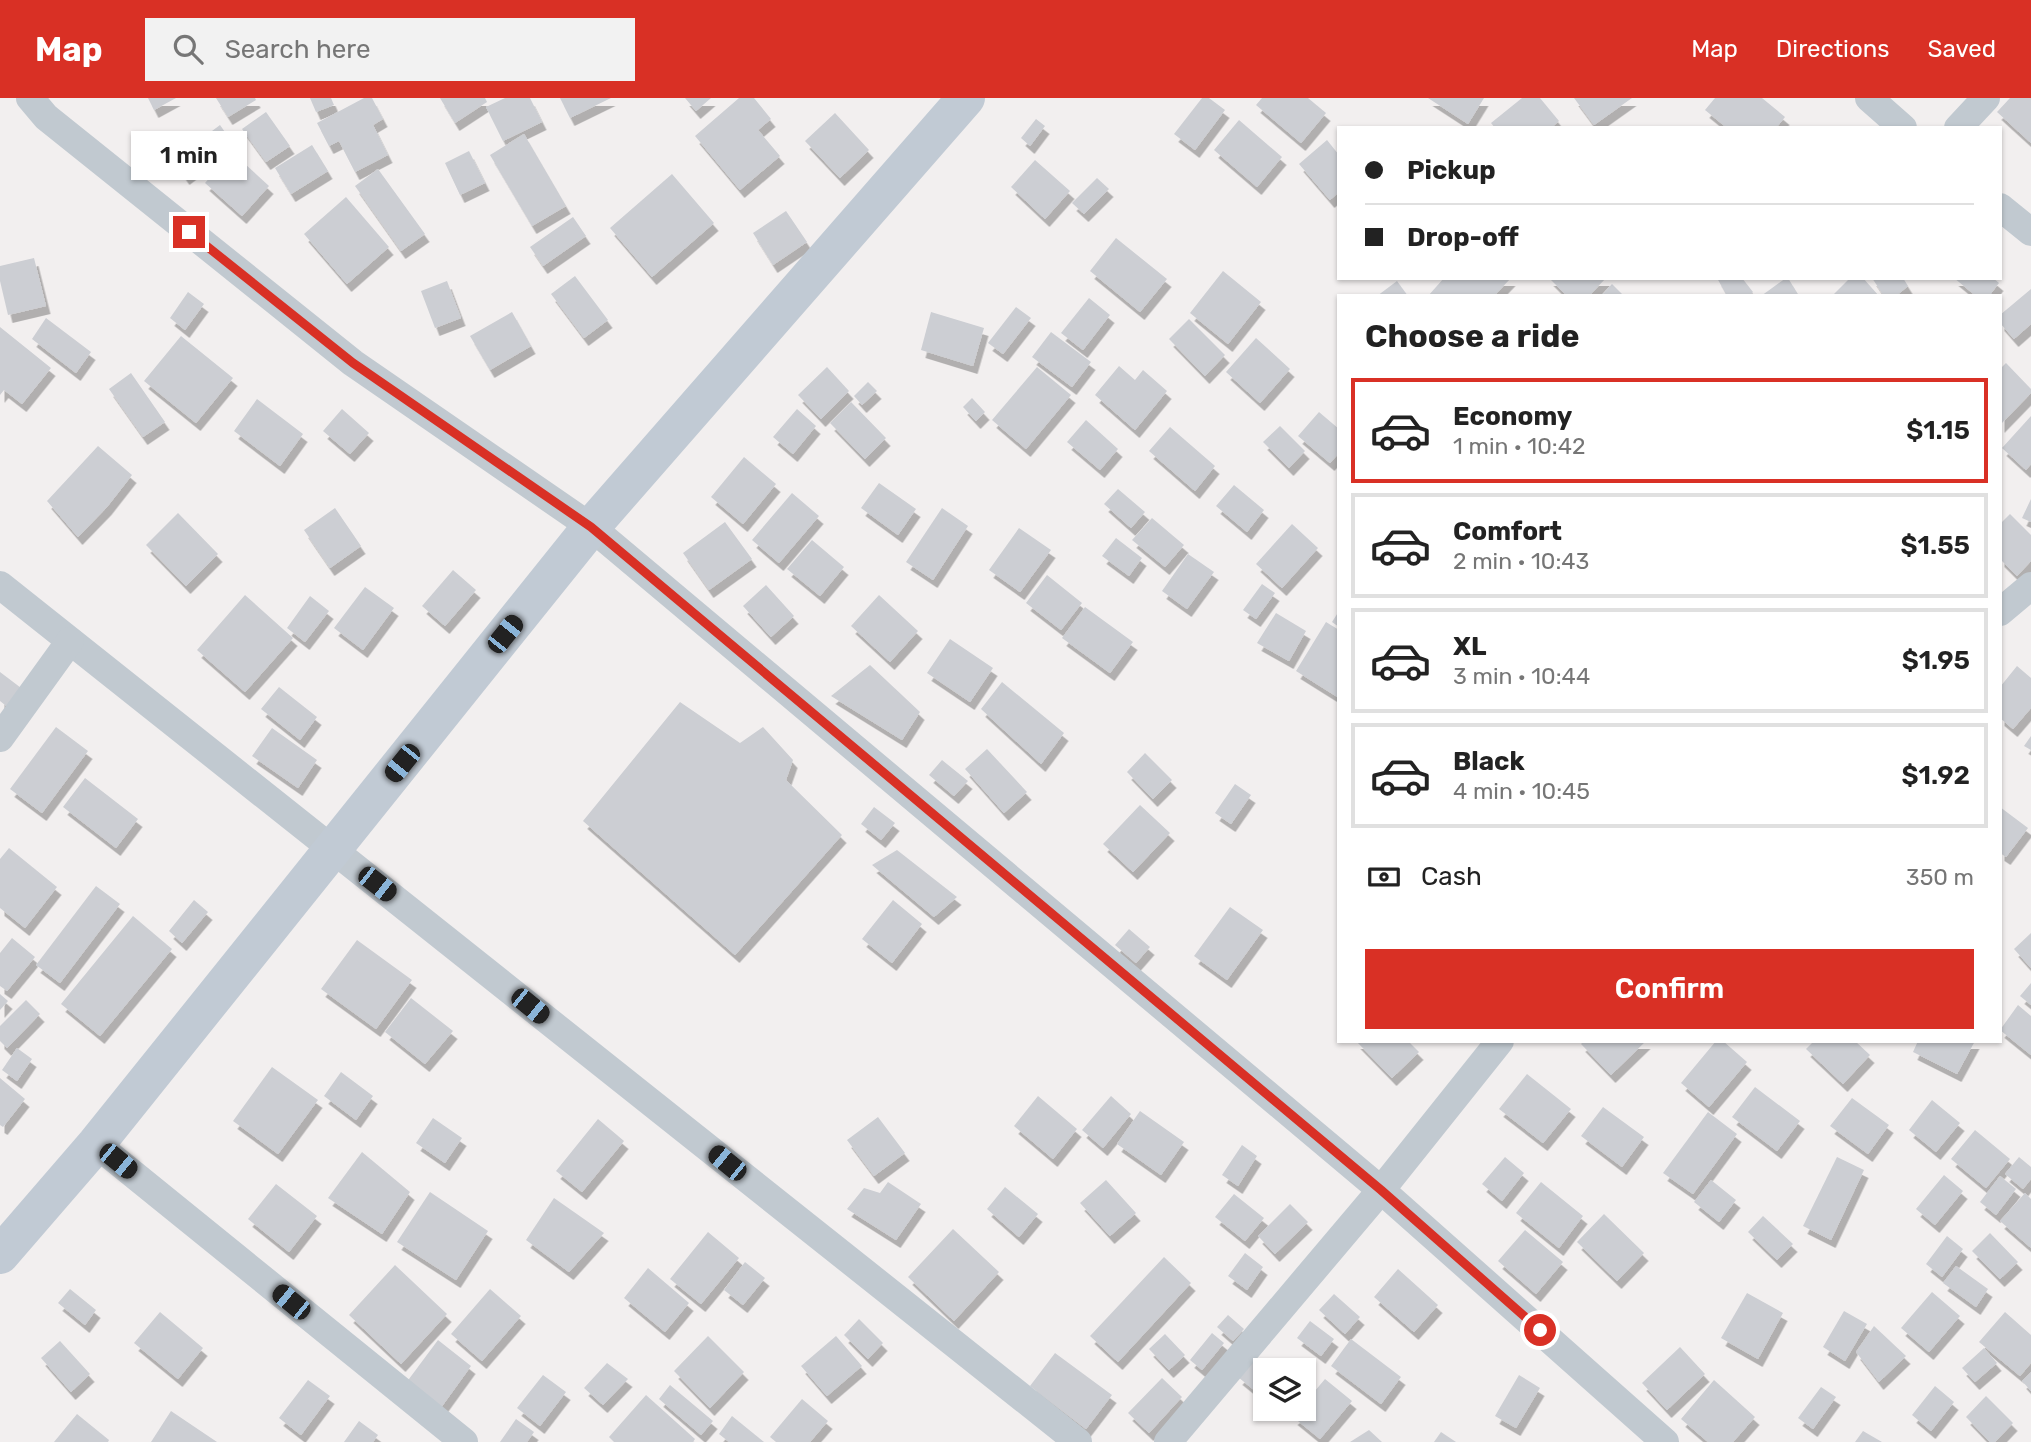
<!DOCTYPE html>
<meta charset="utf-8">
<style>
:root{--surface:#fff;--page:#f2f2f2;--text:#222;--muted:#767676;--line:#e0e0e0;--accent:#d93025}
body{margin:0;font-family:Rubik,sans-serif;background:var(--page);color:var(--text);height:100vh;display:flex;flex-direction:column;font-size:26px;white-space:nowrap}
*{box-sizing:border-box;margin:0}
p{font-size:23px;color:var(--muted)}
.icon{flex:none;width:38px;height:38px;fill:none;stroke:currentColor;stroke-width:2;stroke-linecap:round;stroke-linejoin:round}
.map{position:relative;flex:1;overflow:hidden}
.sheet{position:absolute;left:1337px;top:196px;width:665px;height:749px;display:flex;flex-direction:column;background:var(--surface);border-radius:0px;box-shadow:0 2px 5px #0004}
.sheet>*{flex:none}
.guide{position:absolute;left:1337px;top:28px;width:665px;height:154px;border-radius:0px;box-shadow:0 2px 5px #0004;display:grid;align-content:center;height:154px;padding:0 28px;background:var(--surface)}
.buttons{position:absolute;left:1253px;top:1260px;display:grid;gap:14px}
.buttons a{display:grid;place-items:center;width:63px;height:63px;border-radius:0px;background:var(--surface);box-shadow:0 2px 5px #0004;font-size:35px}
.end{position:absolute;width:32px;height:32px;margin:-16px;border:9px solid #d93025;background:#fff;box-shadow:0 0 0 4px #fff}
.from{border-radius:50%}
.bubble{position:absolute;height:49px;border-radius:0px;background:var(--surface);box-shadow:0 2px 5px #0004;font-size:23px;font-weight:600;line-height:49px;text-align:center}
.car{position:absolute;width:21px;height:42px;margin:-21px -10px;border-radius:9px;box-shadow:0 0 5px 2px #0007;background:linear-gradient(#222 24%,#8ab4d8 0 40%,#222 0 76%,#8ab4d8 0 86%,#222 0)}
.guide b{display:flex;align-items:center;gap:24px;height:66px;font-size:26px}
.guide b+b{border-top:2px solid var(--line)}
.guide i{width:18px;height:18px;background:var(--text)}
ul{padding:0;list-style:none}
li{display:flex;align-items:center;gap:21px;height:105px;margin:0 14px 10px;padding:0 14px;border:4px solid var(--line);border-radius:0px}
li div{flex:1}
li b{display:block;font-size:26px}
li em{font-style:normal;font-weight:600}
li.on{border-color:var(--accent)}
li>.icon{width:63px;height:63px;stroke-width:1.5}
h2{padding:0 28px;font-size:32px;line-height:84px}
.pay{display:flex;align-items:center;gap:18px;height:77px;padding:0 28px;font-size:26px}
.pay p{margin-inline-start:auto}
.action{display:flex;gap:14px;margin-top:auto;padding:14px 28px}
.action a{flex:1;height:80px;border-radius:0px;background:var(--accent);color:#fff;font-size:28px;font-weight:600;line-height:80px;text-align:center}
header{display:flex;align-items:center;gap:42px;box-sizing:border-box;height:98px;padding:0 35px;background:var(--accent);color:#fff}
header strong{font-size:33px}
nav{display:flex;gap:38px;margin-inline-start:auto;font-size:24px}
.search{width:490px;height:63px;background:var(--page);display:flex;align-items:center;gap:18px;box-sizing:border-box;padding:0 24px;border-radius:0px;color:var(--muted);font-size:26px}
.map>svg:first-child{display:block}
.building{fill:#ccced3;filter:url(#shadow)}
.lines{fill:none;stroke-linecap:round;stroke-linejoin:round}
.street{stroke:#c1c9d0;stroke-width:28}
.secondary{stroke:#c1cad4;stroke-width:38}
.route{stroke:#d93025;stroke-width:9}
</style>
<header>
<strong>Map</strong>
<div class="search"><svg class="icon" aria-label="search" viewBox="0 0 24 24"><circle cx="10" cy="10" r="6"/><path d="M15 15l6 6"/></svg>Search here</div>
<nav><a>Map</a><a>Directions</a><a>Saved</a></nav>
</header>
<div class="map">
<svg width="2031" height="1344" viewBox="0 0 2031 1344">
<defs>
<filter id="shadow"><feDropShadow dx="4.5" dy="8" stdDeviation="0" flood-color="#0004"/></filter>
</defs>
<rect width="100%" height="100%" fill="#f2efef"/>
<!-- building -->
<g class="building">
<path d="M148 0H176L154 12Z"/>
<path d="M216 0H255L256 2 228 19Z"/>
<path d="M310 0H331L334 7 316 14Z"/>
<path d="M364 0H372L383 21 373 27 388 57 355 74 339 43 329 48 317 25Z"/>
<path d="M440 0H485L487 4 455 25Z"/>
<path d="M505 0H530L542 24 503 43 486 9Z"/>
<path d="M560 0H611L570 20Z"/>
<path d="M685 0H711L696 13Z"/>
<path d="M739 0H754L771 21 758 32 780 58 740 92 695 38Z"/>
<path d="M1202 0H1209L1225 12 1195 52 1174 36Z"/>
<path d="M1262 0H1308L1326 15 1301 45 1256 7Z"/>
<path d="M1428 0H1484L1468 26Z"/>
<path d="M1522 0H1540L1559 23 1551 30H1495L1491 25Z"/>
<path d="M1574 0H1632L1594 27Z"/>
<path d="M1715 0H1762L1785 19 1776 30H1727L1705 12Z"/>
<path d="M2010 0H2031V45L1997 14Z"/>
<path d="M266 14 290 48 266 64 242 31Z"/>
<path d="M835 15 869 52 840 80 805 43Z"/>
<path d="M1036 21 1045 28 1030 48 1021 40Z"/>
<path d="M1239 22 1282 59 1257 89 1214 52Z"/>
<path d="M220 27 232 44 185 79 173 62Z"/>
<path d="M524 36 566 108 532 128 490 57Z"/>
<path d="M1327 42 1339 57V94L1330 102 1299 66Z"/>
<path d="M312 47 328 73 291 96 275 70Z"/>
<path d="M469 53 485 85 460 97 445 65Z"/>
<path d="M232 54 269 88 242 118 205 85Z"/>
<path d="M1035 62 1070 93 1045 121 1011 89Z"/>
<path d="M378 71 425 136 401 153 355 88Z"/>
<path d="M672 76 714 125 652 179 610 130Z"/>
<path d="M1097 80 1109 91 1084 116 1072 105Z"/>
<path d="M346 99 389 149 347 186 304 136Z"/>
<path d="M786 113 807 144 773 167 753 135Z"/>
<path d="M573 119 586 138 543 168 530 149Z"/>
<path d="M1116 140 1167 181 1140 214 1090 173Z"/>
<path d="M34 160 46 208 8 217 0 183V168Z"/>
<path d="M1223 173 1261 204 1228 246 1190 215Z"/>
<path d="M575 178 608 222 584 240 551 196Z"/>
<path d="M1444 180H1511L1494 198H1428Z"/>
<path d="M1549 180H1606L1589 198H1567Z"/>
<path d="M1717 180H1742L1753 194 1749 198H1727Z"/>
<path d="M1788 180 1799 198H1761L1786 180Z"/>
<path d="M1850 180H1863L1879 198H1832Z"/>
<path d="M1872 180H1903L1908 188 1896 198H1884Z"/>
<path d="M1954 180H1993L1999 185 1989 198H1976Z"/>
<path d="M447 183 461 220 435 230 421 193Z"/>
<path d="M1397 183 1408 198H1377Z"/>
<path d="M1612 186 1624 198H1601Z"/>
<path d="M2031 191V226L2014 241 2000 225V217Z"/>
<path d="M188 194 204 206 185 232 170 220Z"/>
<path d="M1089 200 1110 217 1083 252 1061 235Z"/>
<path d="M1016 209 1031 220 1003 256 988 245Z"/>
<path d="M512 214 531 248 490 272 470 238Z"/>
<path d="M931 214 984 230 973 268 921 252Z"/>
<path d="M46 220 91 254 76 275 32 241Z"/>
<path d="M1189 221 1225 257 1205 278 1169 241Z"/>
<path d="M0 229 51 270 22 306 4 292 0 297Z"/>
<path d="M1051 234 1091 264 1072 289 1032 259Z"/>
<path d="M181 238 233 280 196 325 144 283Z"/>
<path d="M1256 240 1290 271 1260 305 1226 274Z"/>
<path d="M2006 265 2031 291V295L2000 327V271Z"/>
<path d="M1119 268 1135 282 1143 272 1167 293 1135 332 1095 297Z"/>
<path d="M827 269 849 293 821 321 798 297Z"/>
<path d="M1037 269 1071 297 1026 351 992 322Z"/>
<path d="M131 275 165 324 143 339 109 291Z"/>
<path d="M868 284 877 293 862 307 854 298Z"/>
<path d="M972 300 985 314 976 323 963 309Z"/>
<path d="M257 301 303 336 280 368 234 333Z"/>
<path d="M851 304 886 340 865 361 830 325Z"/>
<path d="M342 311 369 335 350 356 323 333Z"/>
<path d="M797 311 816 328 793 356 773 339Z"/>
<path d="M1319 314 1339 331V355L1330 365 1298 338Z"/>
<path d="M2031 318V366L2026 372 2002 350Z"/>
<path d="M1086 322 1118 351 1100 372 1067 344Z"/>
<path d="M1280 328 1305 353 1289 370 1263 344Z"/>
<path d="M1170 329 1215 368 1195 393 1149 353Z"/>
<path d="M98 348 132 377 107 409 78 439 47 403Z"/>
<path d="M744 359 776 386 743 426 711 399Z"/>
<path d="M879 385 916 411 898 437 861 410Z"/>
<path d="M1234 387 1264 412 1247 434 1216 408Z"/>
<path d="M1118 391 1145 414 1131 430 1104 406Z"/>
<path d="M792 395 819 418 779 465 752 442Z"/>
<path d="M2031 401V424L2022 420Z"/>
<path d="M335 410 361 448 330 470 304 432Z"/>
<path d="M942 410 968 428 933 482 906 464Z"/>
<path d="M178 415 218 456 186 488 146 447Z"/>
<path d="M2010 416 2031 437V463L2017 478 2000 461V426Z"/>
<path d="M1152 420 1184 447 1165 469 1132 442Z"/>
<path d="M725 424 752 461 709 492 683 455Z"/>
<path d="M1292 426 1318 450 1282 490 1256 466Z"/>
<path d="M1019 430 1051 452 1020 494 989 472Z"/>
<path d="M1116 440 1142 460 1129 478 1102 458Z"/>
<path d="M812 442 844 469 820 498 787 471Z"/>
<path d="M1188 456 1214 474 1187 511 1162 493Z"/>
<path d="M453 472 476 492 445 528 422 508Z"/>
<path d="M1047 477 1082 505 1061 532 1026 505Z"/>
<path d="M1262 486 1275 495 1256 521 1243 512Z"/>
<path d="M766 487 794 518 771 539 743 508Z"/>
<path d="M365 489 394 510 363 552 334 530Z"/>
<path d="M245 497 293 540 245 594 197 552Z"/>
<path d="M879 497 918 533 890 564 851 528Z"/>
<path d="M310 498 329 513 305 544 287 530Z"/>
<path d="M1085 509 1133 544 1110 575 1062 540Z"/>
<path d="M1339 513V529L1332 524Z"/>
<path d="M1276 515 1306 533 1289 563 1257 545Z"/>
<path d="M1326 524 1339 532V600L1296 573Z"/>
<path d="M950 541 993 570 970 604 927 575Z"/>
<path d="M870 567 920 614 902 642 831 598Z"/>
<path d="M2017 568 2031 580V610L2013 631 2000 620V589Z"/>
<path d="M0 574 29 596 15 615 0 603Z"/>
<path d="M1002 584 1064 635 1041 666 981 611Z"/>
<path d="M279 589 317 619 300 642 261 611Z"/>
<path d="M680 604 740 645 763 629 793 662 786 682 842 737 735 857 583 723Z"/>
<path d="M56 629 88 653 42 715 10 691Z"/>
<path d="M272 630 317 662 298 690 252 658Z"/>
<path d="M2031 638V652L2024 648Z"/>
<path d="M987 651 1027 694 1004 715 965 671Z"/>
<path d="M1145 655 1172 682 1153 701 1127 674Z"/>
<path d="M942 662 968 683 954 698 929 677Z"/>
<path d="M85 680 138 721 116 750 63 709Z"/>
<path d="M1235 686 1251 697 1231 726 1215 715Z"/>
<path d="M1140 707 1170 735 1133 774 1103 746Z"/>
<path d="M874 709 895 725 881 742 861 726Z"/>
<path d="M2000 709 2028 730 2006 759 2000 755Z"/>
<path d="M9 750 57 789 25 830 0 810V761Z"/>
<path d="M897 752 957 799 934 819 872 767Z"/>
<path d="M96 788 120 806 60 885 36 867Z"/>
<path d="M194 802 208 814 182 845 169 833Z"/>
<path d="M893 802 922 826 892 865 862 841Z"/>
<path d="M1230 809 1263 832 1227 882 1194 858Z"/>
<path d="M133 818 172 851 100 938 61 906Z"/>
<path d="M1129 831 1150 849 1136 865 1115 847Z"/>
<path d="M2031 835V870L2014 851Z"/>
<path d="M12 840 35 859 7 893 0 888V855Z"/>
<path d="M357 842 412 882 376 931 321 891Z"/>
<path d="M2031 885V907L2020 898Z"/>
<path d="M0 896 8 903 0 912Z"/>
<path d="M411 900 453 933 425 966 385 934Z"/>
<path d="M26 902 40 916 7 950 0 943V928Z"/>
<path d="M2018 907 2031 918V957L2000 932Z"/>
<path d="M1356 943H1408L1419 954 1392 980Z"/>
<path d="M1584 943H1646L1611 977 1581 946Z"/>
<path d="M1716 943H1723L1747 964 1709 1009 1681 985Z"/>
<path d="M1814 943H1855L1870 957 1843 986 1806 951Z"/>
<path d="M1918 943H1975L1957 976 1913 954Z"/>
<path d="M17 950 32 961 17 983 2 972Z"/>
<path d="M272 969 318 1002 278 1056 233 1023Z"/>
<path d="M341 974 373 998 356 1022 324 998Z"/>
<path d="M1527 976 1571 1011 1543 1045 1499 1011Z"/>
<path d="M0 980 25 1001 3 1029 0 1027Z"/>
<path d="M1755 989 1800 1023 1777 1053 1732 1019Z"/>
<path d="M1038 998 1077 1031 1053 1061 1014 1028Z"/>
<path d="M1111 998 1131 1016 1103 1050 1082 1032Z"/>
<path d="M1852 1000 1889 1027 1868 1056 1830 1028Z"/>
<path d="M1932 1002 1960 1025 1936 1054 1909 1032Z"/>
<path d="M1603 1009 1644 1039 1622 1069 1581 1038Z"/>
<path d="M1140 1013 1184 1044 1161 1077 1117 1046Z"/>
<path d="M1708 1014 1737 1036 1693 1096 1663 1075Z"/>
<path d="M878 1019 905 1055 874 1078 847 1042Z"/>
<path d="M433 1020 462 1040 445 1065 416 1045Z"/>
<path d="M598 1021 624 1043 582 1094 556 1073Z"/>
<path d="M1975 1032 2010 1061 1986 1090 1951 1061Z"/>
<path d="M1242 1047 1257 1058 1238 1088 1222 1077Z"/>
<path d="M362 1054 410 1094 382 1136 328 1100Z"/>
<path d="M1505 1059 1524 1075 1502 1103 1482 1086Z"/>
<path d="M1837 1059 1864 1072 1831 1142 1803 1128Z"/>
<path d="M2019 1059 2031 1069V1081L2023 1091 2005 1076Z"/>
<path d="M1944 1077 1963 1093 1935 1127 1916 1111Z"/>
<path d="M2000 1078 2016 1091 1996 1117 1980 1104Z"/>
<path d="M1106 1082 1136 1115 1110 1138 1080 1105Z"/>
<path d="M1711 1082 1736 1102 1719 1124 1694 1104Z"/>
<path d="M888 1084 921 1106 896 1142 847 1111 864 1090 880 1095Z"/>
<path d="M1541 1084 1583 1118 1559 1150 1516 1115Z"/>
<path d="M276 1086 317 1118 289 1154 248 1121Z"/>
<path d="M1005 1089 1038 1116 1019 1139 987 1111Z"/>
<path d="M430 1094 488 1133 456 1182 397 1144Z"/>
<path d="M2025 1095 2031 1101V1150L2000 1123Z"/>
<path d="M1234 1096 1264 1120 1245 1143 1215 1119Z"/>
<path d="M554 1100 604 1135 569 1174 526 1142Z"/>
<path d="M1290 1106 1308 1124 1275 1156 1258 1138Z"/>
<path d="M1604 1116 1644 1155 1617 1183 1577 1144Z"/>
<path d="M1763 1118 1793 1146 1777 1162 1748 1134Z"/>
<path d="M953 1131 999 1174 954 1223 908 1179Z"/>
<path d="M1525 1132 1563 1164 1536 1196 1498 1163Z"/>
<path d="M708 1134 739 1160 701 1206 670 1181Z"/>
<path d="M1990 1135 2018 1164 2000 1181 1972 1153Z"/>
<path d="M1947 1138 1963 1151 1942 1179 1926 1166Z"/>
<path d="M1245 1155 1263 1169 1247 1192 1228 1178Z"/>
<path d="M1164 1159 1191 1185 1118 1264 1090 1238Z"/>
<path d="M745 1164 765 1180 743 1207 724 1192Z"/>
<path d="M395 1167 447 1216 401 1266 349 1217Z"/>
<path d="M1956 1168 1988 1191 1976 1209 1943 1185Z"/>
<path d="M648 1170 689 1205 665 1234 624 1200Z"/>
<path d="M1398 1171 1438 1207 1414 1234 1374 1199Z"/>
<path d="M70 1191 96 1212 85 1227 58 1205Z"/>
<path d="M490 1191 521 1218 482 1263 451 1236Z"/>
<path d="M1932 1194 1960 1218 1929 1254 1901 1230Z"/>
<path d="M1747 1195 1783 1215 1758 1261 1721 1240Z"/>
<path d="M1334 1196 1360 1219 1345 1236 1319 1212Z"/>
<path d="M1844 1213 1867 1226 1845 1263 1823 1249Z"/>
<path d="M160 1214 203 1250 178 1281 134 1245Z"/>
<path d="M2005 1214 2031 1237V1265L2020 1278 1979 1244Z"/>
<path d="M1228 1217 1244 1231 1233 1243 1217 1229Z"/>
<path d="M859 1221 883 1245 868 1261 844 1237Z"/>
<path d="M1310 1223 1334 1241 1321 1258 1297 1240Z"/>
<path d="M1874 1228 1906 1258 1879 1284 1856 1254Z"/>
<path d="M1212 1235 1224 1245 1202 1272 1190 1262Z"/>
<path d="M1165 1236 1185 1257 1169 1272 1149 1251Z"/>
<path d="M708 1238 744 1274 710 1310 674 1273Z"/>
<path d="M836 1238 862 1268 827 1298 801 1268Z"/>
<path d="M1351 1241 1401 1279 1381 1306 1331 1268Z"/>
<path d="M438 1242 471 1268 440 1311 406 1285Z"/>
<path d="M60 1243 90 1276 71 1294 41 1260Z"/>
<path d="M1680 1249 1705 1276 1667 1312 1642 1285Z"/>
<path d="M1984 1250 1997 1265 1975 1284 1962 1270Z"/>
<path d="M1055 1255 1112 1297 1086 1331 1030 1288Z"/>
<path d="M1255 1260 1270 1272H1265V1301L1238 1279Z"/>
<path d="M607 1265 628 1281 603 1307 584 1290Z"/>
<path d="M2031 1274V1293L2022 1283Z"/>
<path d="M543 1277 566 1294 540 1328 517 1310Z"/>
<path d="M1519 1277 1540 1290 1516 1330 1495 1318Z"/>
<path d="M1162 1280 1182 1299 1149 1335 1128 1315Z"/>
<path d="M1325 1281 1352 1303 1320 1341 1293 1319 1304 1311V1306Z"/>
<path d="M308 1282 330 1298 301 1337 279 1320Z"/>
<path d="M1714 1282 1755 1319 1733 1344H1708L1681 1321Z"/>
<path d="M670 1287 713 1323 701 1337 659 1301Z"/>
<path d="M1935 1288 1954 1304 1931 1333 1912 1317Z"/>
<path d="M1821 1289 1836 1299 1813 1331 1798 1320Z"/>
<path d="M646 1297 695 1341 693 1344H614L609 1339Z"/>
<path d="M1986 1298 2013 1325 1995 1344H1990L1966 1319Z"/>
<path d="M802 1301 828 1323 810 1344H776L770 1339Z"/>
<path d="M171 1313 217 1344H151Z"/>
<path d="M77 1316 109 1342 108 1344H54Z"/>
<path d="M732 1318 764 1344H729L719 1336Z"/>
<path d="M516 1321 534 1334 527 1344H500Z"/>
<path d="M359 1323 378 1337 373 1344H344Z"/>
<path d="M1369 1332 1382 1344H1350Z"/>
<path d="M1863 1333 1882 1344H1855Z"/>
<path d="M1441 1334 1456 1344H1434Z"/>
</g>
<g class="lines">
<!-- street -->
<g class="street">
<path d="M30 0 46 19 353 265 591 429 1381 1092 1665 1344"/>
<path d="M1869 0 1903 30"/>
<path d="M1958 30 1986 0"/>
<path d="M2000 109 2031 134"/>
<path d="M0 487 1078 1344"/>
<path d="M2000 514 2031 488"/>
<path d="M0 640 70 543"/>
<path d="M96 1046 464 1344"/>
<path d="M1168 1344 1381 1092 1500 943"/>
</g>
<!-- secondary -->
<path class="secondary" d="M0 1157 96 1046 591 429 966 0"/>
</g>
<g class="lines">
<!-- route -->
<path class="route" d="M189 134 353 265 591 429 1381 1092 1540 1232"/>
</g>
</svg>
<div class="buttons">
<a><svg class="icon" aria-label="layers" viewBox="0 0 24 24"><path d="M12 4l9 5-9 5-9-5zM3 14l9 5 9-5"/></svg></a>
</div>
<i class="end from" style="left:1540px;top:1232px"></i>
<i class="end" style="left:189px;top:134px"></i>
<div class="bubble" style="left:131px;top:33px;width:116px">1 min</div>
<i class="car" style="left:505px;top:536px;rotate:39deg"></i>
<i class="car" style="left:402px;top:665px;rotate:219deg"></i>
<i class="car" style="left:377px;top:786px;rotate:128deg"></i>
<i class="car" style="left:530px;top:908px;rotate:129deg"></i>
<i class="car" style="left:118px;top:1063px;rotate:129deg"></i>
<i class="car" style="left:727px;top:1065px;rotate:309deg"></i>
<i class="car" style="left:291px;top:1204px;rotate:309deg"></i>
<div class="guide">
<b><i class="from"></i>Pickup</b>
<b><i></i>Drop-off</b>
</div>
<section class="sheet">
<h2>Choose a ride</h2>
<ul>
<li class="on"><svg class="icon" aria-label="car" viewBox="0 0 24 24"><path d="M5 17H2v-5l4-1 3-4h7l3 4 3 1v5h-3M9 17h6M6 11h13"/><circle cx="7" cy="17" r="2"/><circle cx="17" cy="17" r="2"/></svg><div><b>Economy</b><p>1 min · 10:42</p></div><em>$1.15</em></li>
<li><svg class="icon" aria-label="car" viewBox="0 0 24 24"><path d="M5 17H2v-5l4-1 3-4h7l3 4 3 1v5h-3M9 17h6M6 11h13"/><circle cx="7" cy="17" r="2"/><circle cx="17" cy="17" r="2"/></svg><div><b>Comfort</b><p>2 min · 10:43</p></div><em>$1.55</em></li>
<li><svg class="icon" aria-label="car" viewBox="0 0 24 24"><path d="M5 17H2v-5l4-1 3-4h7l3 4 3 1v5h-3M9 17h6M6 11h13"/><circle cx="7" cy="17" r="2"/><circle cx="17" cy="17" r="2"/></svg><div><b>XL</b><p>3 min · 10:44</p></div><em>$1.95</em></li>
<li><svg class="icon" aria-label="car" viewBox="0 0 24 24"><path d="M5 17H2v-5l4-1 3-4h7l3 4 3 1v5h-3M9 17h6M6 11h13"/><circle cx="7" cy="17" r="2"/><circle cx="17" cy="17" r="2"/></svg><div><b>Black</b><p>4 min · 10:45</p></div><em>$1.92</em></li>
</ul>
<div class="pay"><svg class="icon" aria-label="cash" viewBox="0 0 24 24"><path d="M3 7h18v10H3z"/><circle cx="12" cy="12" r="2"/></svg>Cash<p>350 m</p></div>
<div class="action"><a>Confirm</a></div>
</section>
</div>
